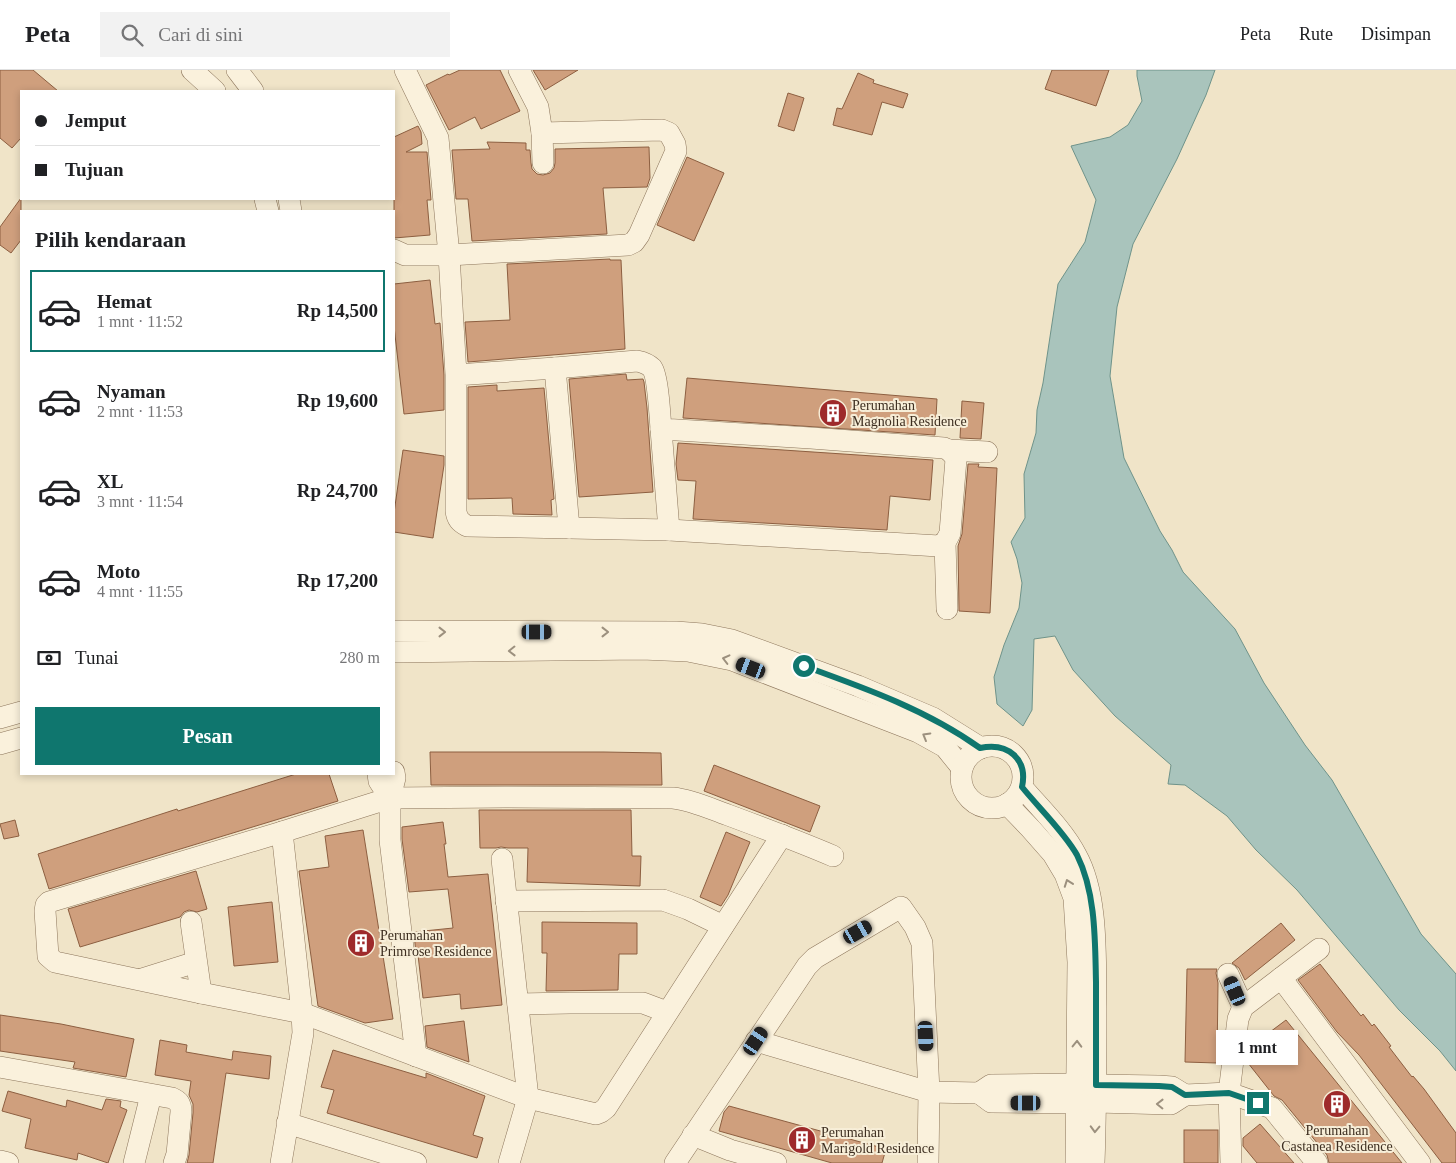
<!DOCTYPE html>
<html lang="id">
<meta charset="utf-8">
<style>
:root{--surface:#fff;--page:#f2f2f2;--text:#202124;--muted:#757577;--line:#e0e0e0;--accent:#0f766e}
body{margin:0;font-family:"Times New Roman",serif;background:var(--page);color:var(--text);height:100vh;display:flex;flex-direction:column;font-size:19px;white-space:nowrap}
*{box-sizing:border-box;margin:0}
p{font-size:16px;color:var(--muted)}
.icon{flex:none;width:28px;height:28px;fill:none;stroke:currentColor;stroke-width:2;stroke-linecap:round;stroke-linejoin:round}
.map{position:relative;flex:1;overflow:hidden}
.drawer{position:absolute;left:20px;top:140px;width:375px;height:565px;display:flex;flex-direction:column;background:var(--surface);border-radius:0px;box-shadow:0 2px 8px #0003}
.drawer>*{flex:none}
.top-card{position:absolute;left:20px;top:20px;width:375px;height:110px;border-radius:0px;box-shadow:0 2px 8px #0003;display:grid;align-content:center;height:110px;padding:0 15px;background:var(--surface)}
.end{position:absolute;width:22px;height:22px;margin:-11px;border:6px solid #0f766e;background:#fff;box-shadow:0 0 0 2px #fff}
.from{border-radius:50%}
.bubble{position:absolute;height:35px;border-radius:0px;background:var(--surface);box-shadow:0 2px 8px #0003;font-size:16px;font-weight:800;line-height:35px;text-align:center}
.car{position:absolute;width:15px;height:30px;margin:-15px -8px;border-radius:6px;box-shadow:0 0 4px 1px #0007;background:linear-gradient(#222 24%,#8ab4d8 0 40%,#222 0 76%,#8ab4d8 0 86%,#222 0)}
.top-card b{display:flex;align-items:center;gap:18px;height:48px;font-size:19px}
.top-card b+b{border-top:1px solid var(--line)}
.top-card i{width:12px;height:12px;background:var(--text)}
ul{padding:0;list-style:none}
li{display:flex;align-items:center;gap:15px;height:82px;margin:0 10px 8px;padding:0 5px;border:2px solid transparent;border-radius:0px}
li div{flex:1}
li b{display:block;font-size:19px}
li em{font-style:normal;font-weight:800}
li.selected{border-color:var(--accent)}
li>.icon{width:45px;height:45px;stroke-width:1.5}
h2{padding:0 15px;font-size:22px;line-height:60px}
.pay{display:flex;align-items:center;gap:12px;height:55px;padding:0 15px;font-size:19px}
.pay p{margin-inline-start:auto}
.button{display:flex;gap:10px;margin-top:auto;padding:10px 15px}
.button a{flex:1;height:58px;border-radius:0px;background:var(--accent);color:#fff;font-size:20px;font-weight:800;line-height:58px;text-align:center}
header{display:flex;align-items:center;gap:30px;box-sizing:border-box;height:70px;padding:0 25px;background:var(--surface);border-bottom:1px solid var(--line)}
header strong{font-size:24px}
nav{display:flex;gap:28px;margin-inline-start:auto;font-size:18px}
.search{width:350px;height:45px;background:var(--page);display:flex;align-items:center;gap:12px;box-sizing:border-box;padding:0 18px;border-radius:0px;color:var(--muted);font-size:19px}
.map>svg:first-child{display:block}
.water{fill:#a9c4bc;stroke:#6f938a}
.building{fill:#cf9f7d;stroke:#8d5f41}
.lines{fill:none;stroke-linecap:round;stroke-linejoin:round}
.minor-casing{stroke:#8d765c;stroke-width:22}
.minor{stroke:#faf1dc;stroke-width:21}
.oneway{stroke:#9c907e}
.route{stroke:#0f766e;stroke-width:6}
.labels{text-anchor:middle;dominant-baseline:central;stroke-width:4;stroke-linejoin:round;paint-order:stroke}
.poi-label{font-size:14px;fill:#3d2e20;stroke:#f7eed8;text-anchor:start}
</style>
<header>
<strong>Peta</strong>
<div class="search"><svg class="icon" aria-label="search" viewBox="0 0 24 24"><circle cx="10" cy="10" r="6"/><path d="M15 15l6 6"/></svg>Cari di sini</div>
<nav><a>Peta</a><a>Rute</a><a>Disimpan</a></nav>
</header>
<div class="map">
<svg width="1456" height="1093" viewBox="0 0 1456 1093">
<rect width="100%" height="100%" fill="#f0e4c8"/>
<!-- water -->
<path class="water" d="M1137 0H1215L1206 25 1177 89 1133 174 1117 237 1110 306 1124 388 1160 461 1172 480 1183 502 1235 559 1264 613 1305 675 1332 710 1421 864 1456 904V1001L1440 981 1399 940 1297 820 1256 780 1227 746 1185 715 1168 714 1171 695 1115 646 1073 600 1055 566 1034 569 1032 640 1023 656 997 634 994 607 1004 575 1019 538 1022 513 1017 489 1011 472 1025 448 1024 404 1036 363 1037 340 1043 313 1058 214 1085 172 1096 130 1071 76 1110 67 1128 55 1142 31 1137 6Z"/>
<!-- building -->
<g class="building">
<path d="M0 0H33L58 21H21V68L12 78 0 68Z"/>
<path d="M460 0H500L520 41 481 59 475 47 449 60 426 15 448 4 449 5Z"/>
<path d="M533 0H578L545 20Z"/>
<path d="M1052 0H1109L1096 36 1045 19Z"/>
<path d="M858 3 874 10 873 13 908 24 903 38 882 32 872 65 833 55 837 38 842 39Z"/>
<path d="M788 23 804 28 794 61 778 56Z"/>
<path d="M418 56 421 62 422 74 406 82H427L431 130H427L430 165 394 168V67Z"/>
<path d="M487 72 526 73V80H530L531 93 532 99 537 104 543 105 550 103 554 98 555 93V79L649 77 650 108 647 117 603 118 607 164 472 171 468 129H456L452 80 490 79Z"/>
<path d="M687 87 724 103 694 171 657 155Z"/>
<path d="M21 128V170L11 183 0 175V157Z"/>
<path d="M610 189V190H621L625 279 468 292 465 252 510 250 507 194Z"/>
<path d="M430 210 435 254 440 253 444 305V340L404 344 394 256V214Z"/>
<path d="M626 304 627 310 643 309 644 312 647 338 653 422 579 427 569 309Z"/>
<path d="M687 308 937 329 935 365 683 348Z"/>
<path d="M497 315V321L544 318 554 429 551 430 552 445 513 444 512 428 468 429V317Z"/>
<path d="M962 331 984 333 981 369 960 368Z"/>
<path d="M678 373 933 390 930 430 890 426 887 460 693 449 696 411 678 410 676 394Z"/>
<path d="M403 380 444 386V395L433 468 394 462V443Z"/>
<path d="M968 394H979L978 397 997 398 990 543 959 541 958 476 962 464Z"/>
<path d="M430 682H604L661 683 662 715H431Z"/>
<path d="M714 695 820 736 810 762 704 721Z"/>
<path d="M296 704H329L338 731 49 819 38 784 177 739 178 741Z"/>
<path d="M479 740H631L632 786H641L640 816 527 812 528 778H508L501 777 496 778H480Z"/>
<path d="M15 750 19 766 4 769 0 754Z"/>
<path d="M443 752 446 774H444L448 807 488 804 502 935 461 939 460 924 423 928 418 885H416L414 862 453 858 448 819 409 822 402 769V757Z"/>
<path d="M363 760 393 949 365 953 318 936 299 801 329 797 325 766Z"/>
<path d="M726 762 750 772 728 825 721 836 700 827Z"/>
<path d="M196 801 207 839 197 842 189 840 184 842 180 847 80 877 68 839Z"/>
<path d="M272 832 278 892 234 896 228 837Z"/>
<path d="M542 852 637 853V884H619L618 920 546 921 547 883H542Z"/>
<path d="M1281 853 1295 870 1245 910 1239 898 1232 893Z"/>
<path d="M1320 894 1361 946 1363 944 1372 956 1374 954 1391 976 1389 977 1412 1007 1413 1006 1424 1019 1456 1063V1093H1442L1359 985 1337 962 1298 910Z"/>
<path d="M1187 899H1217L1216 903 1218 913 1217 993 1185 992Z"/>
<path d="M0 945 61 954 134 969 126 1007 73 998 75 992 0 981Z"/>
<path d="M1286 950 1402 1093H1329L1327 1085 1282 1030 1274 1026 1248 993 1270 976 1266 965Z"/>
<path d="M464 951 469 992 427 977 425 956Z"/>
<path d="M160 970 187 975 186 982 232 990 233 981 271 986 269 1009 226 1003 213 1093H187L189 1085 193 1043V1034L189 1025 191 1011 155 1005Z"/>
<path d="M333 980 426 1008V1003L485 1026 473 1065 483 1068 477 1088 327 1043 334 1020 321 1017Z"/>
<path d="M8 1021 66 1037 67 1030 102 1040 106 1029 121 1031 120 1037 127 1040 108 1093 78 1083 77 1090 25 1078 31 1049 2 1041Z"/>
<path d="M729 1036 886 1079 882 1093H832L719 1061 724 1042Z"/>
<path d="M1260 1054 1294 1093H1257L1243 1076V1068Z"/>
<rect x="1184" y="1060" width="34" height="33"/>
</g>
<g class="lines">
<defs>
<g id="minor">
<path d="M192 0 215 21"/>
<path d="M237 0 253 21"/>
<path d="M405 0 438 68 449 185 456 305V441C457 449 460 452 467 456L669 460 939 476C945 473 947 470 950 463L956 389C953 383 950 380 944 378L811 368 661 359C660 347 658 306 652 298 648 294 642 292 637 291L555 298 456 305"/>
<path d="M519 0 538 37 542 63 543 93"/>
<path d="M265 129 268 141"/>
<path d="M289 129 291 141"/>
<path d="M394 180 405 185H449L628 175 634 172 639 165 676 81 675 74 669 63 662 60 542 63"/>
<path d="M555 298 569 458"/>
<path d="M661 359 669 460"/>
<path d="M949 380 987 382"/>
<path d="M945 473 947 539"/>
<path d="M394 561 676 562 702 564 732 570 858 616 933 648 981 678"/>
<path d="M394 582 642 579 688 581 732 590 918 662 945 677 962 698"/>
<path d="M0 648 21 642"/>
<path d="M0 674 21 668"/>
<circle cx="992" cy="707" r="31"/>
<path d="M394 702 395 708 390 728V770L416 986"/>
<path d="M378 704 379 711 390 728"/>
<path d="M1022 717C1039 737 1064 761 1076 785 1099 826 1095 891 1096 938 1096 989 1096 1041 1094 1093"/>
<path d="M1007 734 1031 759 1053 784 1065 804 1074 828 1078 892 1076 1093"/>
<path d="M282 762 49 832 46 835 45 841 48 886 55 892 201 923 302 943 528 1028 596 1044 601 1042 606 1038 782 765"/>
<path d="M502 789 528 1028 509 1093"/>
<path d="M506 831 663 830 688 839 723 856"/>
<path d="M191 852 201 923"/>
<path d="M1228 904 1243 937"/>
<path d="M1281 908 1420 1093"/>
<path d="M142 909 196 892"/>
<path d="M518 934 570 933H643L667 942"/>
<path d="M756 971 929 1022 979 1023"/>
<path d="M0 997 172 1028C179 1031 181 1034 181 1042L177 1084 174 1093"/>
<path d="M1185 1025 1229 1023 1272 1038 1317 1093"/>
<path d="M1096 1032 1171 1034 1185 1025 1172 1017 1159 1016 1096 1015"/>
<path d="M1076 1033 991 1032 979 1023 991 1015 1076 1014"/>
<path d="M287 1053 416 1093"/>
<path d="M693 1065 730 1080 776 1093"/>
<path d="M0 1091 8 1093"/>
<path d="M134 1093 151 1025"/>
<path d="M281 1093 303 963 302 943 282 762 390 728 505 727 673 728C692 730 711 739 728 745 763 758 798 771 833 786"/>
<path d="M675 1093 807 896 815 888 901 837 915 857 922 873 929 1022 928 1093"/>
<path d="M1231 1093 1229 1023 1238 949 1243 937 1319 879"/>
</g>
</defs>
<!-- minor casing -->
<use href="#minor" class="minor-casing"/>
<!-- minor -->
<use href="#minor" class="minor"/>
</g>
<!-- one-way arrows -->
<defs><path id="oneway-chevron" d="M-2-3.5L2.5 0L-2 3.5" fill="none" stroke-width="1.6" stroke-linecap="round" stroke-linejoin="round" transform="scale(1.25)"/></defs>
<g class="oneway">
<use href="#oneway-chevron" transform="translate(442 562)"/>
<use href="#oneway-chevron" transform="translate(605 562)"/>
<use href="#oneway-chevron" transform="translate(512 581) rotate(179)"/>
<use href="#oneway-chevron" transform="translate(726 589) rotate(-166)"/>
<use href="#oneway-chevron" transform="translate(926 666) rotate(-150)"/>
<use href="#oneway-chevron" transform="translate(1068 813) rotate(-110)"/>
<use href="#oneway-chevron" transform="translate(1077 974) rotate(-89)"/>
<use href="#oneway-chevron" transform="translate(1160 1034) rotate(-179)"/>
<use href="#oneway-chevron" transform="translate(1095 1059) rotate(92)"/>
</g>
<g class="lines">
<!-- route -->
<path class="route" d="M804 596C865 618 927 640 980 678 1008 672 1028 689 1022 717 1038 737 1065 763 1077 785 1096 823 1095 871 1096 912 1096 946 1096 981 1096 1015L1159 1016 1172 1017 1185 1025 1229 1023 1258 1033"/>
</g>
<!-- icons -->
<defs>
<symbol id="building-disc" viewBox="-11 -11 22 22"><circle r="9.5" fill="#9e2a2b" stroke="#f7eed8"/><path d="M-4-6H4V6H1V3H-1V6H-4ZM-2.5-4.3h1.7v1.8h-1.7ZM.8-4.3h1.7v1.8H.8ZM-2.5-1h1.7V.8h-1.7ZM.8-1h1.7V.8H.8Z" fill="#fff"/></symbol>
</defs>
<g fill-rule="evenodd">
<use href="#building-disc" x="817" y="327" width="32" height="32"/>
<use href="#building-disc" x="345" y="857" width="32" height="32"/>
<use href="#building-disc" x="1321" y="1018" width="32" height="32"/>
<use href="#building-disc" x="786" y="1054" width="32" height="32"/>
</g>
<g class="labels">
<!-- poi labels -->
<g class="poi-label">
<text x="852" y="335">Perumahan<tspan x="852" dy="16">Magnolia Residence</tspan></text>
<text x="380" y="865">Perumahan<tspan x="380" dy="16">Primrose Residence</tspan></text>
<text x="1337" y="1060" text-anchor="middle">Perumahan<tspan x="1337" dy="16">Castanea Residence</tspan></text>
<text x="821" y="1062">Perumahan<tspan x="821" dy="16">Marigold Residence</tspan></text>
</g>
</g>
</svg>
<i class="end from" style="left:804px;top:596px"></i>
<i class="end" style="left:1258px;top:1033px"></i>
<div class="bubble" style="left:1216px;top:960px;width:82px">1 mnt</div>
<i class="car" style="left:537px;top:562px;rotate:90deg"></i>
<i class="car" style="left:751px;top:598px;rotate:291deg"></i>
<i class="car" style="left:858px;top:862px;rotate:60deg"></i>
<i class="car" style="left:1235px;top:921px;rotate:337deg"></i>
<i class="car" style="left:926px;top:966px;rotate:177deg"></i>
<i class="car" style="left:756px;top:971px;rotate:34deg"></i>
<i class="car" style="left:1026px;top:1033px;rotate:270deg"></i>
<div class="top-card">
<b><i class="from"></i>Jemput</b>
<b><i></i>Tujuan</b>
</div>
<section class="drawer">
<h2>Pilih kendaraan</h2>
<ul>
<li class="selected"><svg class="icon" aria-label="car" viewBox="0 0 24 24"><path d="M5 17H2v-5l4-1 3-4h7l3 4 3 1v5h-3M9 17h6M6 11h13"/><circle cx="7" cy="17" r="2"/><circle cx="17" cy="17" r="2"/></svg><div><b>Hemat</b><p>1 mnt · 11:52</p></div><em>Rp 14,500</em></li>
<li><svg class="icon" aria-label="car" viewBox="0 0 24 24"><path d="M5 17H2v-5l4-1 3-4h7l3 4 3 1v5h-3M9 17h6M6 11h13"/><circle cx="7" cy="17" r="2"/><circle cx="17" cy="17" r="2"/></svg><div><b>Nyaman</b><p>2 mnt · 11:53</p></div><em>Rp 19,600</em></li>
<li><svg class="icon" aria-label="car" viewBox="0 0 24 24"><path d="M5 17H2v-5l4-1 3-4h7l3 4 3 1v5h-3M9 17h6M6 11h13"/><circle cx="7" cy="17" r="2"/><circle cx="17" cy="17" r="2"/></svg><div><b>XL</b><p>3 mnt · 11:54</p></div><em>Rp 24,700</em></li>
<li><svg class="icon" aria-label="car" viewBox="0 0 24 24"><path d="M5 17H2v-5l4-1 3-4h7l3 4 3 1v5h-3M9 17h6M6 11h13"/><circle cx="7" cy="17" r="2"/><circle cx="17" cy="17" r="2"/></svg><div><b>Moto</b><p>4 mnt · 11:55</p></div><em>Rp 17,200</em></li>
</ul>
<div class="pay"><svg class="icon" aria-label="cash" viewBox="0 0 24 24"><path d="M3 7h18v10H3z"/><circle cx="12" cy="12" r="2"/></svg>Tunai<p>280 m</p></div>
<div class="button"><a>Pesan</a></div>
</section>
</div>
